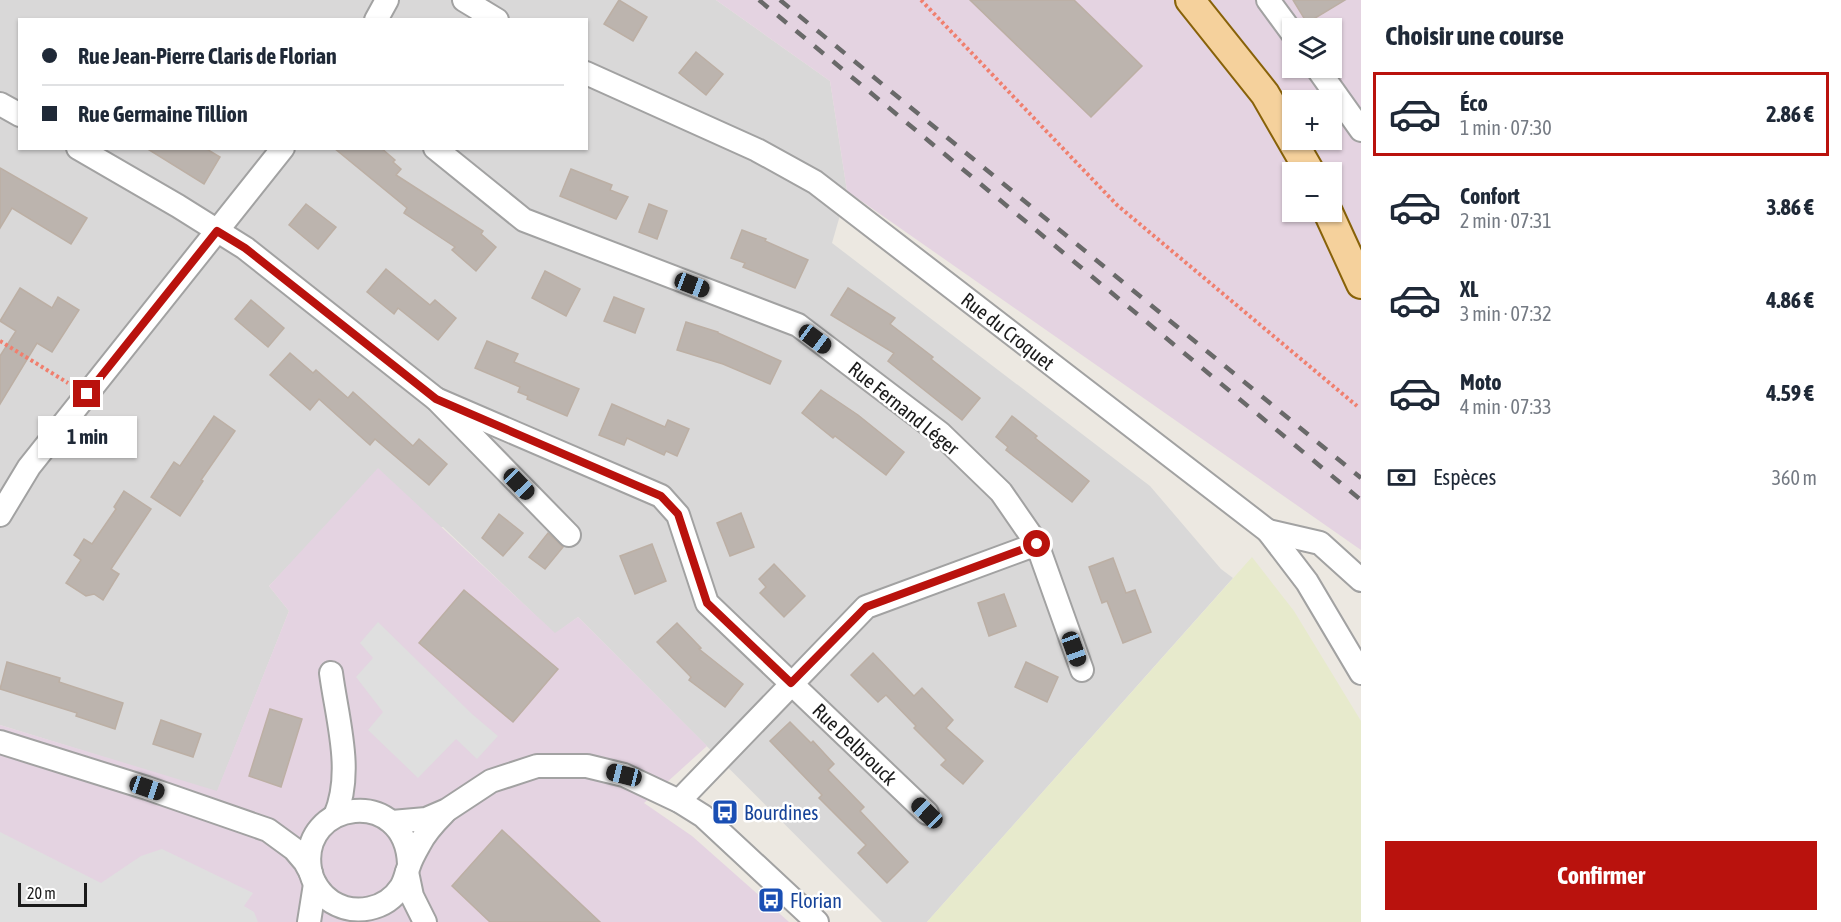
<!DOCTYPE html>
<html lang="fr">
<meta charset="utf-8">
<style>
:root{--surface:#fff;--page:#f2f2f3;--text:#1f2937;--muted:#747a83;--line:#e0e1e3;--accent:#b9120d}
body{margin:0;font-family:"Asap Condensed",sans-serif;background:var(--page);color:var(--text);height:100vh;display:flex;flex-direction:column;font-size:22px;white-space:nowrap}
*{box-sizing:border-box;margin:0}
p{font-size:20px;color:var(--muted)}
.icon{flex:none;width:33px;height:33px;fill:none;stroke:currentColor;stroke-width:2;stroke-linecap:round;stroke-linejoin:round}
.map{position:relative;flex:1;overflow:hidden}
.sheet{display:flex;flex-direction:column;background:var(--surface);width:480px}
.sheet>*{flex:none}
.top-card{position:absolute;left:18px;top:18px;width:570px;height:132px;border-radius:0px;box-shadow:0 2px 4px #0004;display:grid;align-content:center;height:132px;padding:0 24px;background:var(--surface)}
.fabs{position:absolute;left:1282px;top:18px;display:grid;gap:12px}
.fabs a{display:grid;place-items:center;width:60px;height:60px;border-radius:0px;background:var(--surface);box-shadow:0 2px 4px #0004;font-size:30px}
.scale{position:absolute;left:18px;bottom:15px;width:69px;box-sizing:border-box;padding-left:6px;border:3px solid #1b1b1b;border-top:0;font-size:16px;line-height:21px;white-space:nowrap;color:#1b1b1b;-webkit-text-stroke:4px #fff;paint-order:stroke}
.end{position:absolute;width:27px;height:27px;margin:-14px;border:8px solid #b9120d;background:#fff;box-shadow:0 0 0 3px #fff}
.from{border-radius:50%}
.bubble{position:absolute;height:42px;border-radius:0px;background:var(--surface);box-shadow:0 2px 4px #0004;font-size:20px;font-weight:700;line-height:42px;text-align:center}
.car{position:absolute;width:18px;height:36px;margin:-18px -9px;border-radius:8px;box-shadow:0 0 4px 2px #0007;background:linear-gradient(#222 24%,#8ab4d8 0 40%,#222 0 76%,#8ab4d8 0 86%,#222 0)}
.top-card b{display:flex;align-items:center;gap:21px;height:57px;font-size:22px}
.top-card b+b{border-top:2px solid var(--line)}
.top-card i{width:15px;height:15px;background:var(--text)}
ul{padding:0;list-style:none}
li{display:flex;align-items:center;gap:18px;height:84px;margin:0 12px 9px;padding:0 12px;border:3px solid transparent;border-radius:0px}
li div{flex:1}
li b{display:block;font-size:22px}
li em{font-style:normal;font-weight:700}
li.selected{border-color:var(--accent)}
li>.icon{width:54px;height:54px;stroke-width:1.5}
h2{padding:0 24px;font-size:27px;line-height:72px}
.pay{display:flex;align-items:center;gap:15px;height:66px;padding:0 24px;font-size:22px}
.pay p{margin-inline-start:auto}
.action{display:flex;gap:12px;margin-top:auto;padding:12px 24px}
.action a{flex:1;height:69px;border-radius:0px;background:var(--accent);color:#fff;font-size:24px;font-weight:700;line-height:69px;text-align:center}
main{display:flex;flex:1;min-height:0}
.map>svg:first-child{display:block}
.residential{fill:#d9d8d8;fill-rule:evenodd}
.industrial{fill:#e4d3e1;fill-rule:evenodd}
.farmland{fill:#e7eacc}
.parking{fill:#dfdfdf}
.building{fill:#bcb4ae;stroke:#bcafa4;stroke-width:1.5}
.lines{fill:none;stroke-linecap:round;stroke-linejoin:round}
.minor-casing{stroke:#a2a2a2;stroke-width:26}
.major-casing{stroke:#886209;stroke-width:32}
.path{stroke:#f07f6e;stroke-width:4;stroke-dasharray:3 3;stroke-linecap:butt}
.minor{stroke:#fff;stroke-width:22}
.major{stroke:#f5d19c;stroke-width:28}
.rail{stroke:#696969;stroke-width:4.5;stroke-dasharray:12 12;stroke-linecap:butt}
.route{stroke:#b9120d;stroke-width:8}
.labels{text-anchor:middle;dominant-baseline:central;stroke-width:5;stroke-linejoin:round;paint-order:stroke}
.street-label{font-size:20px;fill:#1b1b1b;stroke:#fff}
.transit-label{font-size:20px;fill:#164399;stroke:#fff;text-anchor:start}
</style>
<main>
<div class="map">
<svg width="1361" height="922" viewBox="0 0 1361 922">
<rect width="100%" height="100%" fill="#ece8e1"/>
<!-- residential -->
<path class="residential" d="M0 0H716L830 81 847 191 832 243 1150 486 1221 569 1233 578 927 922H882L578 617 555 634 443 527 290 564 269 586 289 611 217 792 0 725ZM20 20H586V148H20Z"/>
<!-- industrial -->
<g class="industrial">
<path d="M716 0H1361V550L847 191 830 81ZM1293 28H1332V68H1293ZM1293 100H1332V140H1293ZM1293 172H1332V212H1293Z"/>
<path d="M378 468 555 633 578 617 707 746 644 803 692 836 789 922H0V725L217 791 289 611 269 586Z"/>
</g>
<!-- farmland -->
<path class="farmland" d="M1252 557 1294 611 1361 721V922H927Z"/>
<!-- parking -->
<g class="parking">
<path d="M378 622 472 714 498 736 477 759 456 739 418 778 368 730 383 712 356 677 373 658 360 643Z"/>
<path d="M0 832 101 883 141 856 162 849 253 893 244 906 254 912 258 922H0Z"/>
</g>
<!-- building -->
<g class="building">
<path d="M619 0 647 17 633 41 604 24Z"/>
<path d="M970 0H1074L1142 66 1091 117Z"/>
<path d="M1293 0H1345L1307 23Z"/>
<path d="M696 52 723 74 706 95 679 73Z"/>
<path d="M146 148H205L220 157 204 184Z"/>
<path d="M334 148H381L395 160 393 162 401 169 396 175 483 231 481 234 496 247 476 271 452 250 455 247 404 213 407 208Z"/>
<path d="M0 168 87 218 71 244 12 208 0 228Z"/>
<path d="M571 169 612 185 610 190 628 197 616 219 560 196Z"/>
<path d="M306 204 336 227 318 249 289 225Z"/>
<path d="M649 204 667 211 657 239 639 232Z"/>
<path d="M742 230 766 239 765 241 808 260 795 288 743 267 745 263 731 258Z"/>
<path d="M386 269 430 305 435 300 456 318 438 340 398 308 394 314 367 292Z"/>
<path d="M545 271 580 289 566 316 532 298Z"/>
<path d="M20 288 52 308 58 297 79 310 52 352 37 343 0 404V356L16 331 0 321Z"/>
<path d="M848 288 895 318 890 324 933 357 931 359 980 398 962 420 888 361 894 353 831 315Z"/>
<path d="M614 297 644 309 635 333 604 321Z"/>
<path d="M251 300 284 328 268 347 235 319Z"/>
<path d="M686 322 718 332V333L781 361 770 384 723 364 677 350Z"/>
<path d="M487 341 518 354 514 362 579 389 567 416 527 399 528 396 518 392 520 387 475 368Z"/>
<path d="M290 353 313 373 316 370 348 398 353 392 413 446 419 439 447 464 429 485 375 439 370 445 319 399 310 410 270 375Z"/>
<path d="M821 390 858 415 904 452 886 475 835 436 833 438 802 413Z"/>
<path d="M612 404 665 427 668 420 689 429 677 456 666 451 664 455 627 438 624 445 599 435Z"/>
<path d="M214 416 235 431 201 480 203 481 180 516 151 497 174 462 180 466Z"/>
<path d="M1012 416 1037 436 1035 438 1089 481 1072 502 1006 450 1008 447 996 437Z"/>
<path d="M124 491 151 509 111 569 119 574 103 600 94 594 86 596 66 583 81 560 74 555 84 539 92 544 116 509 114 507Z"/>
<path d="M741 513 754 547 730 556 717 523Z"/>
<path d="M499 514 523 533 503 556 482 538Z"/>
<path d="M548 533 563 547 545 569 529 557Z"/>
<path d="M652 544 666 581 635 594 620 556Z"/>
<path d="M1113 558 1126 593 1135 590 1151 632 1123 643 1107 601 1102 603 1089 567Z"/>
<path d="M774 564 805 596 784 617 760 593 766 587 759 579Z"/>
<path d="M464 590 558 669 513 722 419 643Z"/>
<path d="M1004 594 1016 626 989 636 978 603Z"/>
<path d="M677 623 701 648 699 649 743 684 725 707 689 680 691 677 657 642Z"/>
<path d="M873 653 914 696 922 688 953 720 946 728 983 761 963 784 941 765 946 760 914 728 916 726 886 695 878 702 851 675Z"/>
<path d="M7 662 60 678 59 682 123 703 115 729 76 716 77 713 0 689Z"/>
<path d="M1026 662 1058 677 1047 702 1015 687Z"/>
<path d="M270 709 302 719 281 787 249 776Z"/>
<path d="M161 720 201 734 193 757 153 744Z"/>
<path d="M790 722 811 743 813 741 834 764 828 770 864 807 860 811 908 862 887 883 858 853 866 845 819 798 822 795 770 741Z"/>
<path d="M502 830 600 922H490L452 886Z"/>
</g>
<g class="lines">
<defs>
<g id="minor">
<path d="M464 0 497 20"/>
<path d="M1268 0 1293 34"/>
<path d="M376 20 387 0"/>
<path d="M1317 68 1361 130"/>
<path d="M586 73 757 150 815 182 1268 531 1307 582 1361 673"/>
<path d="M0 104 20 115"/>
<path d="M78 148 178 206 245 248 436 399 569 535"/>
<path d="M435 148 524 220 798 325 940 433 1001 492 1037 544 1082 670"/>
<path d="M436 399 661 496 678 515 707 603 927 813"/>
<path d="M0 515 29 467 283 148"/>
<path d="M1268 531 1320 543 1361 580"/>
<path d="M331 673C337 719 354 772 335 816"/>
<path d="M0 742 147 788 268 830 294 849 305 862 311 873"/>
<path d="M679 801 866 607 1037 544"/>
<path d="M392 822 426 819 447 810 491 781 537 766H587L624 775 679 801 703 816 817 922"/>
<path d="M409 864C406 785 299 800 310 869 312 882 321 895 332 902 355 916 386 910 401 887 405 881 406 873 409 866 411 859 415 852 419 845 425 833 434 823 444 813"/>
<path d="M407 872 412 896 425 922"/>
<path d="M309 922 315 884"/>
</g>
<g id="major">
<path d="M1190 0 1265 94 1310 172"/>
<path d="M1328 212 1361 284"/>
</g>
</defs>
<!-- minor casing -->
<use href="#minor" class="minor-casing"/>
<!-- major casing -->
<use href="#major" class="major-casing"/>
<!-- path -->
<g class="path">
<path d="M921 0 1117 205 1357 406"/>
<path d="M0 341 68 383"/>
</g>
<!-- minor -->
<use href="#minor" class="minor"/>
<!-- major -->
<use href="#major" class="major"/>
<!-- rail -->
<g class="rail">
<path d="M759 0 1361 500"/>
<path d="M780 0 1361 478"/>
</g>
</g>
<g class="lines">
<!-- route -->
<path class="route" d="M87 394 217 231 245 248 436 399 661 496 678 514 707 603 791 683 866 607 1037 544"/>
</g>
<!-- icons -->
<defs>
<symbol id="bus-square" viewBox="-11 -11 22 22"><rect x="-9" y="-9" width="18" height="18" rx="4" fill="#1a4fb4" stroke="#fff"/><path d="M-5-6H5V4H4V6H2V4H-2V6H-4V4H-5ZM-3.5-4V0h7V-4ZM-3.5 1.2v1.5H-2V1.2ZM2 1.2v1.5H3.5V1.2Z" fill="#fff"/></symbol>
</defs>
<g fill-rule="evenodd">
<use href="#bus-square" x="710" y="797" width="30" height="30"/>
<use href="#bus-square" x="756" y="885" width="30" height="30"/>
</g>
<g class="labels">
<!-- street labels -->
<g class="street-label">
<text transform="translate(1008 331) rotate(38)">Rue du Croquet</text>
<text transform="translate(904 408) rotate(39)">Rue Fernand Léger</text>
<text transform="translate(855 744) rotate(44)">Rue Delbrouck</text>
</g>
<!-- transit labels -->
<g class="transit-label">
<text x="744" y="812">Bourdines</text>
<text x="790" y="900">Florian</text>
</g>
</g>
</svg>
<div class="fabs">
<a><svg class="icon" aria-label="layers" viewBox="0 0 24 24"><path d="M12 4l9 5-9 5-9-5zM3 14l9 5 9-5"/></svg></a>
<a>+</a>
<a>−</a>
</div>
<div class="scale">20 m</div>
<i class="end from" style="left:1037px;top:544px"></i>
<i class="end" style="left:87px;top:394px"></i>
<div class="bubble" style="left:38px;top:416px;width:99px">1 min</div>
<i class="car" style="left:692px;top:285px;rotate:111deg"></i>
<i class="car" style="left:815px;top:339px;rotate:127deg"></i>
<i class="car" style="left:519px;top:484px;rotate:136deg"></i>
<i class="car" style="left:1074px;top:649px;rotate:160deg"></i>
<i class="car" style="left:624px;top:775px;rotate:284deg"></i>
<i class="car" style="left:147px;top:788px;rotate:109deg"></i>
<i class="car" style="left:927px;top:813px;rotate:314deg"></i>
<div class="top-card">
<b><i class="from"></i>Rue Jean-Pierre Claris de Florian</b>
<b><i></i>Rue Germaine Tillion</b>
</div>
</div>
<section class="sheet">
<h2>Choisir une course</h2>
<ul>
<li class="selected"><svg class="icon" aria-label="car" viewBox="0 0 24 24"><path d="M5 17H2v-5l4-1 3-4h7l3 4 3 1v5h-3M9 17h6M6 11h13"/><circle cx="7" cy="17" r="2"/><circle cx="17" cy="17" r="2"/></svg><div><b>Éco</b><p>1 min · 07:30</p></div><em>2.86 €</em></li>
<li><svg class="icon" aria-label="car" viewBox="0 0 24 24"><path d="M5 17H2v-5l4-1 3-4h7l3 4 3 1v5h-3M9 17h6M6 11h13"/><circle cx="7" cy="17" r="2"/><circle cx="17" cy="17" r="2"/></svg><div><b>Confort</b><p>2 min · 07:31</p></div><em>3.86 €</em></li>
<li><svg class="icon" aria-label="car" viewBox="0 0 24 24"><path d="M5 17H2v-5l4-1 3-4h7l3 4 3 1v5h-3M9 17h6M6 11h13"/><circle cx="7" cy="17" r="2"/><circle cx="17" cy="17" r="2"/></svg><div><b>XL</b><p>3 min · 07:32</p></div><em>4.86 €</em></li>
<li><svg class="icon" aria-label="car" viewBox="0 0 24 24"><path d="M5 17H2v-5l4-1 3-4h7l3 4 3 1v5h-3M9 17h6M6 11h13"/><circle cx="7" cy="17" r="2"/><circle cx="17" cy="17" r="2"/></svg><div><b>Moto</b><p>4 min · 07:33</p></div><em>4.59 €</em></li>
</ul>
<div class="pay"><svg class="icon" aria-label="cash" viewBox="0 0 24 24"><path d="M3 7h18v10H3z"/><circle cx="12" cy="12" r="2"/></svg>Espèces<p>360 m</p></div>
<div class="action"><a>Confirmer</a></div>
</section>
</main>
